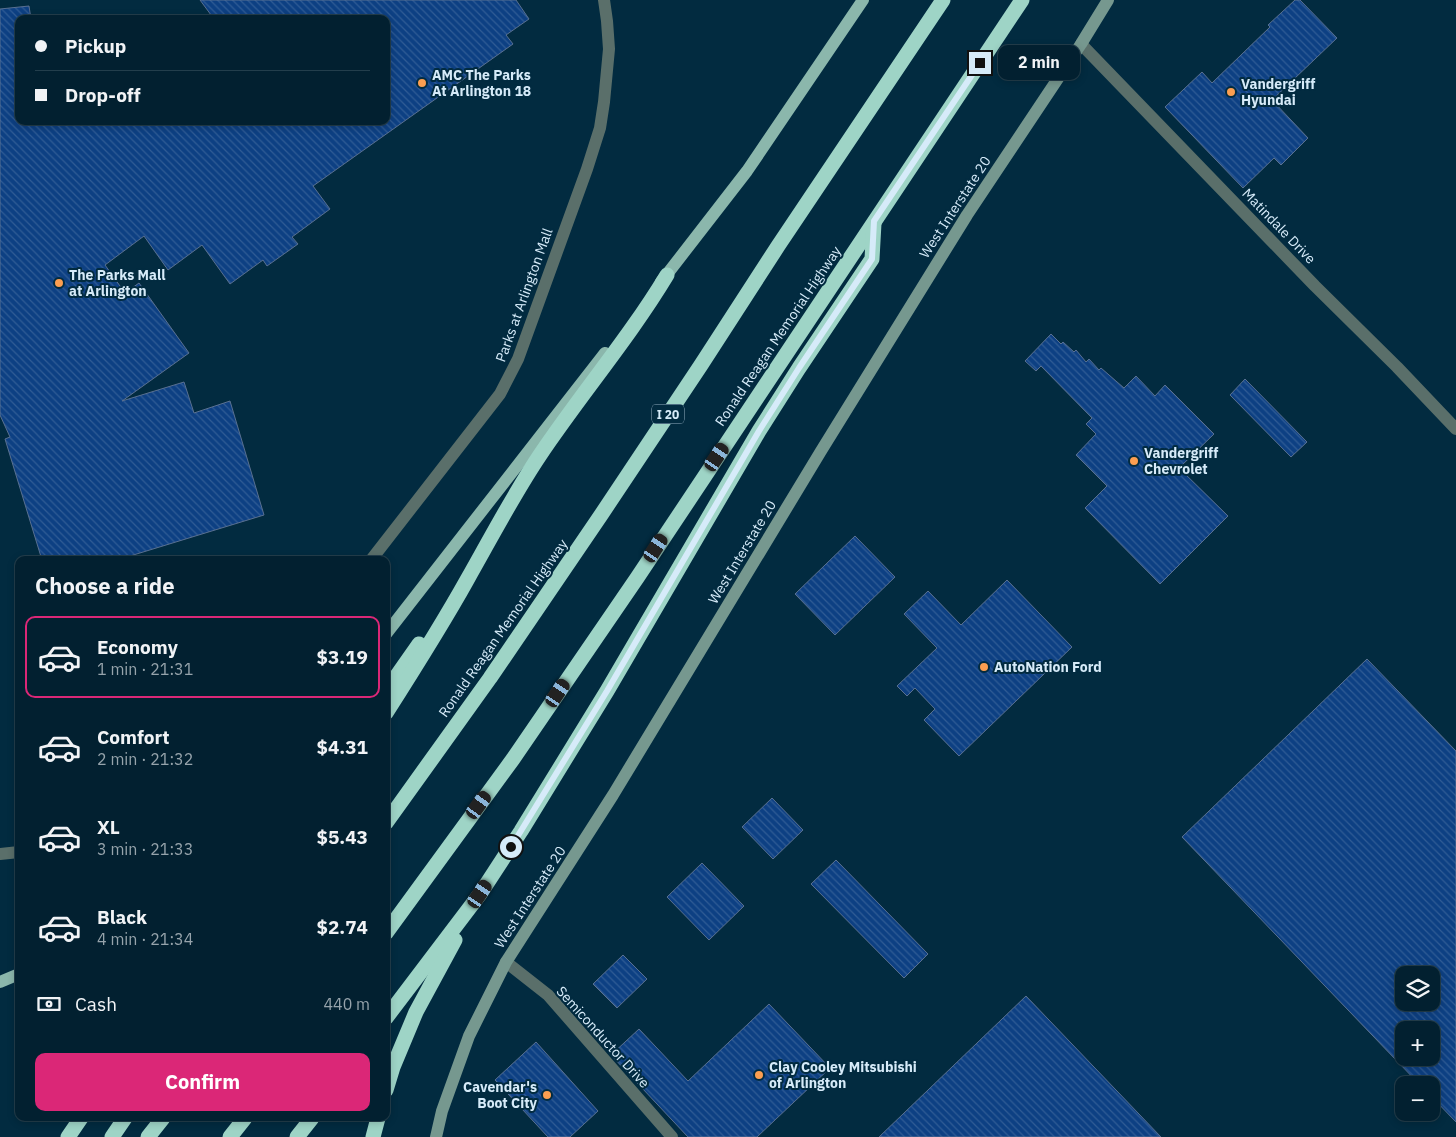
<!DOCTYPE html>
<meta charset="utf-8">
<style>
:root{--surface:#022030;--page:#102d3c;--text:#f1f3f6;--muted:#96a3ab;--line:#233e4c;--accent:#db2777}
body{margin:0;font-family:"IBM Plex Sans",sans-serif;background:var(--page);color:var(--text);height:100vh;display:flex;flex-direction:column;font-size:19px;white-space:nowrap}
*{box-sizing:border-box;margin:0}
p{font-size:16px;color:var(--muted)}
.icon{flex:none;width:28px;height:28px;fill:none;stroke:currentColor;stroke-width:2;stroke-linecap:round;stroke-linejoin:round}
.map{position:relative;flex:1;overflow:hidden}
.side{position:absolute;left:15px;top:556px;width:375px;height:565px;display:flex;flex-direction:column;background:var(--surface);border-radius:10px;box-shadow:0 2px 8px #0003,0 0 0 1px var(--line)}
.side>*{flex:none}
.hud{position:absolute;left:15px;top:15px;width:375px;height:110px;border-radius:10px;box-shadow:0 2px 8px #0003,0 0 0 1px var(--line);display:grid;align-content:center;height:110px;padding:0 20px;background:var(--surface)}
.buttons{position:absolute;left:1395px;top:966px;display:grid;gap:10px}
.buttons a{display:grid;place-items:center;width:45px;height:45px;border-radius:10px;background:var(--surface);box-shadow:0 2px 8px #0003,0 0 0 1px var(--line);font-size:25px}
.end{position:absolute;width:22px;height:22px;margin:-11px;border:6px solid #d6ebf9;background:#111;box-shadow:0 0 0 2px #111}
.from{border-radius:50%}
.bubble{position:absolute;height:35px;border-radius:10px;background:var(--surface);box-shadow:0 2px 8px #0003,0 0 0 1px var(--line);font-size:16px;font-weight:800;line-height:35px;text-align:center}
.car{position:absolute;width:15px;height:30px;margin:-15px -8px;border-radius:6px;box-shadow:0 0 4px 1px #0007;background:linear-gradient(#222 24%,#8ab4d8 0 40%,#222 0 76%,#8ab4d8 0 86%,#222 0)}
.hud b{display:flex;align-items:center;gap:18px;height:48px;font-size:19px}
.hud b+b{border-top:1px solid var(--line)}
.hud i{width:12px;height:12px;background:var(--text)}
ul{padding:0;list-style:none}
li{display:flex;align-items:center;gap:15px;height:82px;margin:0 10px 8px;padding:0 10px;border:2px solid transparent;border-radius:10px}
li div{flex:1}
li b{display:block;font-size:19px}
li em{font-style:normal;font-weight:800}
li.on{border-color:var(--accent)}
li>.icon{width:45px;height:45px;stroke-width:1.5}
h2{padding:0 20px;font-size:22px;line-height:60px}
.pay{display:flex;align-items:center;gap:12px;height:55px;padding:0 20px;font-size:19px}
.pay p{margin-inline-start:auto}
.action{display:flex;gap:10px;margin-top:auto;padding:10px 20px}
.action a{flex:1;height:58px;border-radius:10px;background:var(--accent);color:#fff;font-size:20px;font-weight:800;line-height:58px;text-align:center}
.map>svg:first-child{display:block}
.building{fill:url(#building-back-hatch);stroke:#597091;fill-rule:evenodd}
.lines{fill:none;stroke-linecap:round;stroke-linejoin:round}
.street{stroke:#5a6f6a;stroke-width:12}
.secondary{stroke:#76988f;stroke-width:12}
.primary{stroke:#8bb7ac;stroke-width:12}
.highway{stroke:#9ed4c6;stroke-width:15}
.route{stroke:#d6ebf9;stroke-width:6}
.poi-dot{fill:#fb9e51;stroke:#022b40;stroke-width:2}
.labels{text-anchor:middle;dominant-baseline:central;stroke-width:4;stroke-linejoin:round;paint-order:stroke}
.shield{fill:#022b40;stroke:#96b1c2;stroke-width:1}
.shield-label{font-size:12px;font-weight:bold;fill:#d6ebf9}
.poi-label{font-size:14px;font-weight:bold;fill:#d6ebf9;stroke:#022b40;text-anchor:start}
.street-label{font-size:14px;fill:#d6ebf9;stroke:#022b40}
</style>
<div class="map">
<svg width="1456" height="1137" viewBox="0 0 1456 1137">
<defs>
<pattern id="building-back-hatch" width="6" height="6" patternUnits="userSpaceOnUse" patternTransform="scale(1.25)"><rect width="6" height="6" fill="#0d4083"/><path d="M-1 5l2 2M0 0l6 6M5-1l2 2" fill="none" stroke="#305c95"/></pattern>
</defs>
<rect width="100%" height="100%" fill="#022b40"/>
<!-- building -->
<g class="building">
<path d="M200 0H516L529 19 506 35 513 44 313 186 330 209 292 237 298 244 267 266 263 260 230 284 202 245 168 270 144 236 105 265 125 293 139 283 189 353 122 401 184 382 194 413 230 401 264 515 117 560H42L5 439 10 437 0 415V9L29 6 31 19H19V121H386V19H214Z"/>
<path d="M1295 0H1300L1337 38 1272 100 1308 138 1281 165 1274 158 1243 188 1165 107 1202 72 1212 83 1270 27 1268 25Z"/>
<path d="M1051 334 1061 344 1063 342 1074 352 1076 350 1086 362 1089 359 1099 370 1101 368 1124 388 1136 376 1155 396 1165 385 1214 434 1179 468 1228 516 1160 584 1085 508 1107 486 1076 455 1096 434 1086 424 1092 418 1041 366 1036 371 1025 361Z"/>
<path d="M1245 379 1307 442 1291 457 1230 395Z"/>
<path d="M855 536 895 577 835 635 795 594Z"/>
<path d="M1007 580 1072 647 959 756 924 720 935 709 915 688 907 696 897 686 937 648 904 614 928 591 961 625Z"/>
<path d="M1367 659 1456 751V1122L1431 1096V1085H1420L1182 837ZM1404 975H1431V1002H1404ZM1404 1030H1431V1058H1404Z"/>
<path d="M772 798 803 830 773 859 742 827Z"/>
<path d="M836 860 928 954 904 978 811 884Z"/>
<path d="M702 863 744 906 709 940 667 897Z"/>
<path d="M623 955 647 979 617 1008 593 984Z"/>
<path d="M1026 996 1161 1137H879Z"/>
<path d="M769 1004 830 1068 757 1137H688L611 1055 639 1029 688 1081Z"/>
<path d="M536 1042 598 1111 570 1137H548L495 1080Z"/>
</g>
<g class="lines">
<!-- street -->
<g class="street">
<path d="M1081 44 1315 286 1397 367 1456 429"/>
<path d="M371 560 500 394 518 359 587 169 600 128 604 102 609 49 607 21 604 0"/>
<path d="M0 854 19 852"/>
<path d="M506 962 548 995 672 1137"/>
</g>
<!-- secondary -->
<path class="secondary" d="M436 1137 442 1111 469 1036 506 962 613 795 821 451 967 215 1081 44 1108 0"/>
<!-- primary -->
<g class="primary">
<path d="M661 282 747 171 863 0"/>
<path d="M386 634 605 353"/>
<path d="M0 982 19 974"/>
</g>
<!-- highway -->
<g class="highway">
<path d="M386 691 419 644"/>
<path d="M386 713C414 669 442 625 467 580 491 538 513 495 540 455 581 394 629 338 667 275"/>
<path d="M386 823 490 678 601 515 701 365 778 246 943 0"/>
<path d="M386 933 513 759 637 578 1022 0"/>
<path d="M386 1018 480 894 521 831 607 691 759 431 799 368 872 259 874 223"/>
<path d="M386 1090 393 1067 416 1012 455 940"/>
<path d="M68 1137 81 1118"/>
<path d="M112 1137 125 1118"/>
<path d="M148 1137 163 1118"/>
<path d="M230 1137 245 1118"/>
<path d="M297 1137 312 1118"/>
<path d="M373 1137 378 1118"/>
</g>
</g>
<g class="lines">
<!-- route -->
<path class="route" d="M511 847 607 691 759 431 799 368 872 259 874 221 980 63"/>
</g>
<!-- markers -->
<g class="poi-dot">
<circle cx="422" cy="83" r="5"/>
<circle cx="1231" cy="92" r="5"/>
<circle cx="59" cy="283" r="5"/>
<circle cx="1134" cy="461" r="5"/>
<circle cx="984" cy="667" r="5"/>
<circle cx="759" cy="1075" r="5"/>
<circle cx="547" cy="1095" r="5"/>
</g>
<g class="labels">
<!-- shield labels -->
<rect class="shield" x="652" y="404.5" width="32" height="19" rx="4"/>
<g class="shield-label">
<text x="668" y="414">I 20</text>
</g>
<!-- poi labels -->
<g class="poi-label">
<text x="432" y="75">AMC The Parks<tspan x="432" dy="16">At Arlington 18</tspan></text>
<text x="1241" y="84">Vandergriff<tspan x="1241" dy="16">Hyundai</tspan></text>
<text x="69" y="275">The Parks Mall<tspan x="69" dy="16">at Arlington</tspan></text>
<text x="1144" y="453">Vandergriff<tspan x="1144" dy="16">Chevrolet</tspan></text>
<text x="994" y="667">AutoNation Ford</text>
<text x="769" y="1067">Clay Cooley Mitsubishi<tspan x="769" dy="16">of Arlington</tspan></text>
<text x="537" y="1087" text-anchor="end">Cavendar's<tspan x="537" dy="16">Boot City</tspan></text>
</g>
<!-- street labels -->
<g class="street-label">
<text transform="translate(955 207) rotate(-57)">West Interstate 20</text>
<text transform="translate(1279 226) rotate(46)">Matindale Drive</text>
<text transform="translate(524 295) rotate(-70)">Parks at Arlington Mall</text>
<text transform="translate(778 336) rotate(-56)">Ronald Reagan Memorial Highway</text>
<text transform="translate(742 552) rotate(-59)">West Interstate 20</text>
<text transform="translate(503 628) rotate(-55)">Ronald Reagan Memorial Highway</text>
<text transform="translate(530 897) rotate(-57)">West Interstate 20</text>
<text transform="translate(603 1037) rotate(48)">Semiconductor Drive</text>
</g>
</g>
</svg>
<div class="buttons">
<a><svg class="icon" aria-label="layers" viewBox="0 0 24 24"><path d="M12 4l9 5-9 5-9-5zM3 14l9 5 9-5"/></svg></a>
<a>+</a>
<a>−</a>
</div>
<i class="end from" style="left:511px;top:847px"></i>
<i class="end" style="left:980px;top:63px"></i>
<div class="bubble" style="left:998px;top:45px;width:82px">2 min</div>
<i class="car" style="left:717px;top:457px;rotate:34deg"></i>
<i class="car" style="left:656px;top:548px;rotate:33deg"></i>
<i class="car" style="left:558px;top:693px;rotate:34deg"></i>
<i class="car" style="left:479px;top:805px;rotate:36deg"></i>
<i class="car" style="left:480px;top:894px;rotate:34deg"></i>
<div class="hud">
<b><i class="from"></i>Pickup</b>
<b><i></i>Drop-off</b>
</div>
<section class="side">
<h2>Choose a ride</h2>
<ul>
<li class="on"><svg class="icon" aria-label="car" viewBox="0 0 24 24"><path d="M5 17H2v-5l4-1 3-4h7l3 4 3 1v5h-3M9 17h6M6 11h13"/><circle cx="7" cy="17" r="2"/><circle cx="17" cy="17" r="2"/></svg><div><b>Economy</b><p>1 min · 21:31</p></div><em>$3.19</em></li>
<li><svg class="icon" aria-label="car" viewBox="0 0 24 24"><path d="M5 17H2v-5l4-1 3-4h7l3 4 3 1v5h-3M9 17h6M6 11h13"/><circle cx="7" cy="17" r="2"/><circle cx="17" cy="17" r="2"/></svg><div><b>Comfort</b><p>2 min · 21:32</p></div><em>$4.31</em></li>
<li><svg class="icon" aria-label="car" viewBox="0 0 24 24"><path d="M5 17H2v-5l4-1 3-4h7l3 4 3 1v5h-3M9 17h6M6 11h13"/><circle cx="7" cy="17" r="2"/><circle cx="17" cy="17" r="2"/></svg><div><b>XL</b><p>3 min · 21:33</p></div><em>$5.43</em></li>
<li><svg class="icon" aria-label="car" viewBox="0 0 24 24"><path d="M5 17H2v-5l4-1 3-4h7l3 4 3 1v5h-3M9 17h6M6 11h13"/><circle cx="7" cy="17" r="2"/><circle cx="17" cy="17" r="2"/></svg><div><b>Black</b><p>4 min · 21:34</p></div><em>$2.74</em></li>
</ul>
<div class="pay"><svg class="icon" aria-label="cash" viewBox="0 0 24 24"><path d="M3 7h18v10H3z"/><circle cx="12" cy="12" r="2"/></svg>Cash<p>440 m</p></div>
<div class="action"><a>Confirm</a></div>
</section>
</div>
